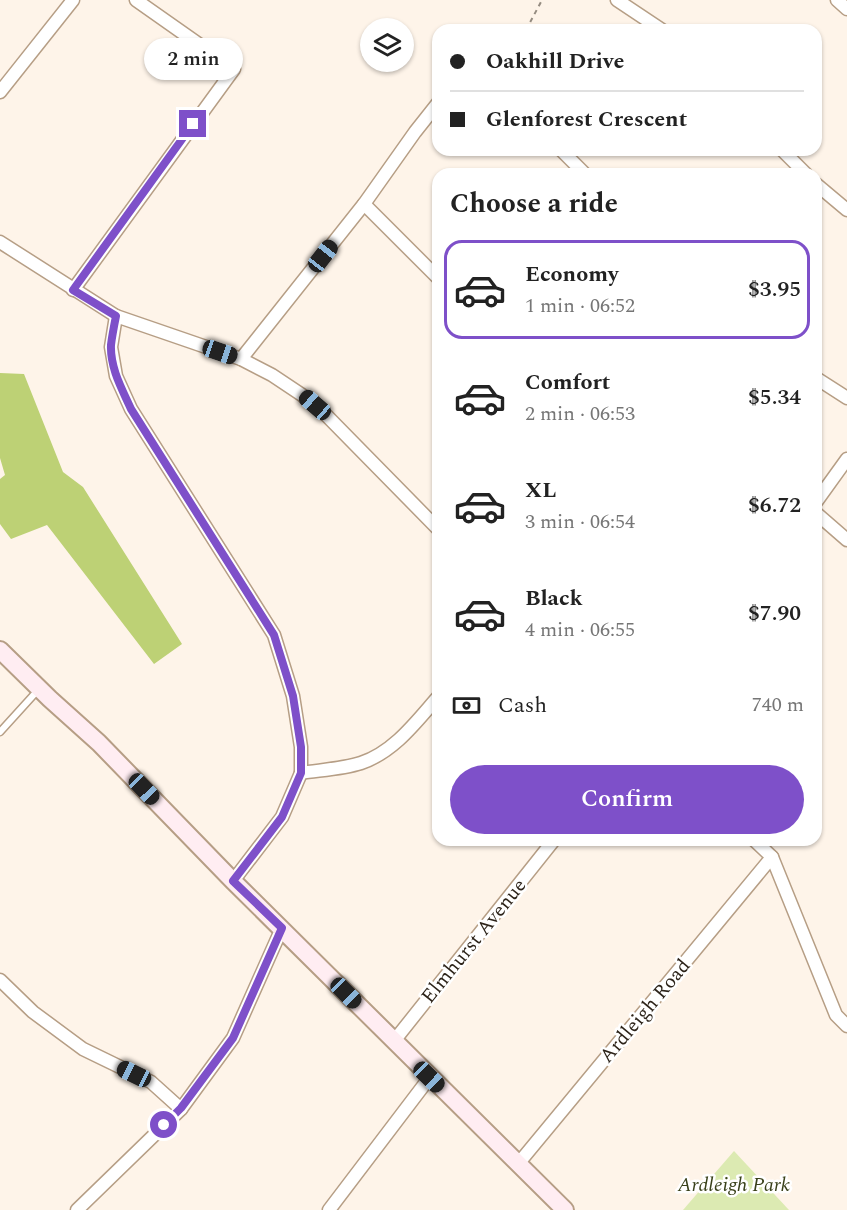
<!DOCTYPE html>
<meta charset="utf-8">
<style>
:root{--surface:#fff;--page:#f2f2f2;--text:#222;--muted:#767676;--line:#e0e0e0;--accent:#7e50c9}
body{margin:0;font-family:Spectral,serif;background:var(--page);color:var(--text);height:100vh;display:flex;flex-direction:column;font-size:22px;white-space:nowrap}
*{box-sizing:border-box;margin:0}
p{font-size:20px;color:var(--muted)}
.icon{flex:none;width:33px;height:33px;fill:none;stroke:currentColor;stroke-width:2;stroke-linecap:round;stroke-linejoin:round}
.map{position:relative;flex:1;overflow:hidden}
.details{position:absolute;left:432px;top:168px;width:390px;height:678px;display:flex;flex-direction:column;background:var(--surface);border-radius:18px;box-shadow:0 2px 4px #0004}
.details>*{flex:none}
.hud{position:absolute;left:432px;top:24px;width:390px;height:132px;border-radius:18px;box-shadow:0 2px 4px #0004;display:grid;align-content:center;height:132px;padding:0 18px;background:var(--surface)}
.fabs{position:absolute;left:360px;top:18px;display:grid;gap:12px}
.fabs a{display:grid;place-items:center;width:54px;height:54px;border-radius:50%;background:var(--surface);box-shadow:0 2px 4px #0004;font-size:30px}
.end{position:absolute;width:27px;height:27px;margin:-14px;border:8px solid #7e50c9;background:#fff;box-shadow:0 0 0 3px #fff}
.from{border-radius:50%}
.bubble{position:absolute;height:42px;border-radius:21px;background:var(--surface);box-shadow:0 2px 4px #0004;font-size:20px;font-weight:600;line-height:42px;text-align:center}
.car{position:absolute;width:18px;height:36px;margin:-18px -9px;border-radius:8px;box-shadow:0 0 4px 2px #0007;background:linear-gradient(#222 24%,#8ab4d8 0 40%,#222 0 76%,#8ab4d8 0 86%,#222 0)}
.hud b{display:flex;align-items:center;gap:21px;height:57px;font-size:22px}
.hud b+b{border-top:2px solid var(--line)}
.hud i{width:15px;height:15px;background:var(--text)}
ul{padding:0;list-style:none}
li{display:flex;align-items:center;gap:18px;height:99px;margin:0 12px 9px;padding:0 6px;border:3px solid transparent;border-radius:18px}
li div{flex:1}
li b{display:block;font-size:22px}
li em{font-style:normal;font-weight:600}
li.on{border-color:var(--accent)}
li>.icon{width:54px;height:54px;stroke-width:1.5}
h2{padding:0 18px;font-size:27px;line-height:72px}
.pay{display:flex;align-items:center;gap:15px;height:66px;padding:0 18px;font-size:22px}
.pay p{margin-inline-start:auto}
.primary-button{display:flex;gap:12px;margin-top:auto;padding:12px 18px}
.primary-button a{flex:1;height:69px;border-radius:36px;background:var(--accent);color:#fff;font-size:24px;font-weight:600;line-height:69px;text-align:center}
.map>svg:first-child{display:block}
.green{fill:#dceab2}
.forest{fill:#bdd175}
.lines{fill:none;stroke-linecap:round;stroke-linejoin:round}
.lane-casing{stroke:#b69e85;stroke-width:9}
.street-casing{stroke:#b69e85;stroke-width:15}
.secondary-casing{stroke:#b69e85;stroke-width:20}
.path{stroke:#958c81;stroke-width:2;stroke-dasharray:4.5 4.5;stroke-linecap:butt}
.lane{stroke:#fff;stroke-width:6}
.street{stroke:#fff;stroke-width:12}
.secondary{stroke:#ffedf2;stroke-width:16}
.route{stroke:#7e50c9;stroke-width:8}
.labels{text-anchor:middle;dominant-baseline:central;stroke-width:5;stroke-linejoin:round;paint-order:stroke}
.street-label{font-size:20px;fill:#2d241a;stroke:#fff}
.park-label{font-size:20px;font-style:italic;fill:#39411a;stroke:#fff}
</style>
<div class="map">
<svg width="847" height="1210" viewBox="0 0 847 1210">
<rect width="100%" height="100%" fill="#fef4e9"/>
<!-- green -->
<path class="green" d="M734 1151 789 1210H683Z"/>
<!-- forest -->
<path class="forest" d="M0 373 24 374 63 472 83 487 182 644 154 664 47 525 11 539 0 524V479L5 475 0 458Z"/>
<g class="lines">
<defs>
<path id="lane" d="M0 732 39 689"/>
<g id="street">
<path d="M617 0 662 30"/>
<path d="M837 0 847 9"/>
<path d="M0 92 73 0"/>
<path d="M561 150 585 174"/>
<path d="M782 150 806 174"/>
<path d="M816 184 847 210"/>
<path d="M364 204 438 278"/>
<path d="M0 242 116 316 241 359 272 375 302 395 327 416 438 529"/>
<path d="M73 290 234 69 136 0"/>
<path d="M116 316 111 347 116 376 131 409 274 635 293 696 301 747V773L282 817 233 881"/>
<path d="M241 359 364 204 415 132 438 103"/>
<path d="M816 378 847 398"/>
<path d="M816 502 847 459"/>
<path d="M816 513 847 540"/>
<path d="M301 773C320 770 342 769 361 763 394 752 416 722 438 697"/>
<path d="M754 840 772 857 836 1015 847 1026"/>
<path d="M0 980 33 1012 83 1049 151 1082 181 1109"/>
<path d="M394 1041 554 840"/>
<path d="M518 1164 772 857"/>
<path d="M77 1210 181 1109 233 1038 282 928"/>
<path d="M329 1210 430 1077"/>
</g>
<path id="secondary" d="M0 650 50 699 99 743 233 881 565 1210"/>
</defs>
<!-- lane casing -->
<use href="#lane" class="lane-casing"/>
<!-- street casing -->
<use href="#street" class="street-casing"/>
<!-- secondary casing -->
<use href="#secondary" class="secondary-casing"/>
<!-- path -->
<path class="path" d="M526 30 542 0"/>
<!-- lane -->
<use href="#lane" class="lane"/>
<!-- street -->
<use href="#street" class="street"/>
<!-- secondary -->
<use href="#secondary" class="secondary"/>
</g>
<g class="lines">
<!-- route -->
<path class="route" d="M164 1125 181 1108 233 1038 282 928 233 881 282 817 301 773V747L293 696 274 635 131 409C122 389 110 368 111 345 112 336 114 326 116 316L73 290 193 124"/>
</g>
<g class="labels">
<!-- street labels -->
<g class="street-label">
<text transform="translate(474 941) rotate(-51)">Elmhurst Avenue</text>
<text transform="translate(645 1011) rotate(-50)">Ardleigh Road</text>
</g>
<!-- park labels -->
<g class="park-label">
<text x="734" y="1185">Ardleigh Park</text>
</g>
</g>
</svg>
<div class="fabs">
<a><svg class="icon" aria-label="layers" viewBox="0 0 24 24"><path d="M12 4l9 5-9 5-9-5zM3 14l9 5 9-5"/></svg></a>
</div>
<i class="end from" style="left:164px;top:1125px"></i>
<i class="end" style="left:193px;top:124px"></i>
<div class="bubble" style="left:144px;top:38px;width:99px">2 min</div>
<i class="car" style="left:323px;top:256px;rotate:38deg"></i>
<i class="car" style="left:220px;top:352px;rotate:109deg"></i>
<i class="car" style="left:315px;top:405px;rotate:311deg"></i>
<i class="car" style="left:144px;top:789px;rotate:136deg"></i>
<i class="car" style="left:346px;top:993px;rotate:135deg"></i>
<i class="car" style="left:134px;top:1074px;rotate:296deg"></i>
<i class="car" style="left:429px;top:1077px;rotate:134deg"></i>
<div class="hud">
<b><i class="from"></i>Oakhill Drive</b>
<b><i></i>Glenforest Crescent</b>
</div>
<section class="details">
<h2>Choose a ride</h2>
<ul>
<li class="on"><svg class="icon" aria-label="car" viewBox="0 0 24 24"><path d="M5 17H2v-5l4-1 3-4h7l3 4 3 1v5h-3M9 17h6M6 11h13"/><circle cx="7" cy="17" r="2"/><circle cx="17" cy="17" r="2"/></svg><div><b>Economy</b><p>1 min · 06:52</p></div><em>$3.95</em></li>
<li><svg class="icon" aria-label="car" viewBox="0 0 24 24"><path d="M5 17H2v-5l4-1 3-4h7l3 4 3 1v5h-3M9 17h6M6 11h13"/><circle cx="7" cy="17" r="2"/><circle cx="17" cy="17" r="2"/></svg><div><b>Comfort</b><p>2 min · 06:53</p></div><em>$5.34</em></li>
<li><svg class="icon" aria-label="car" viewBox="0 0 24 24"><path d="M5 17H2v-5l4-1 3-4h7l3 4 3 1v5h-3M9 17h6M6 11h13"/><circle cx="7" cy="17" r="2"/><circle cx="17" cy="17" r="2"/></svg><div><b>XL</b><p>3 min · 06:54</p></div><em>$6.72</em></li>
<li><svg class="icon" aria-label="car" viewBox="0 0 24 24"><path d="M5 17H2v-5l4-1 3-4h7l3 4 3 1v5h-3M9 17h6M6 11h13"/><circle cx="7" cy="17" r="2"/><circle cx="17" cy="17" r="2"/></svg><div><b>Black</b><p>4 min · 06:55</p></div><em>$7.90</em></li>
</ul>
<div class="pay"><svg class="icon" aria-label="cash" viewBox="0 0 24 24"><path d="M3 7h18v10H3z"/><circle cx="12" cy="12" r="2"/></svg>Cash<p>740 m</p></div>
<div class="primary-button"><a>Confirm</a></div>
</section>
</div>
